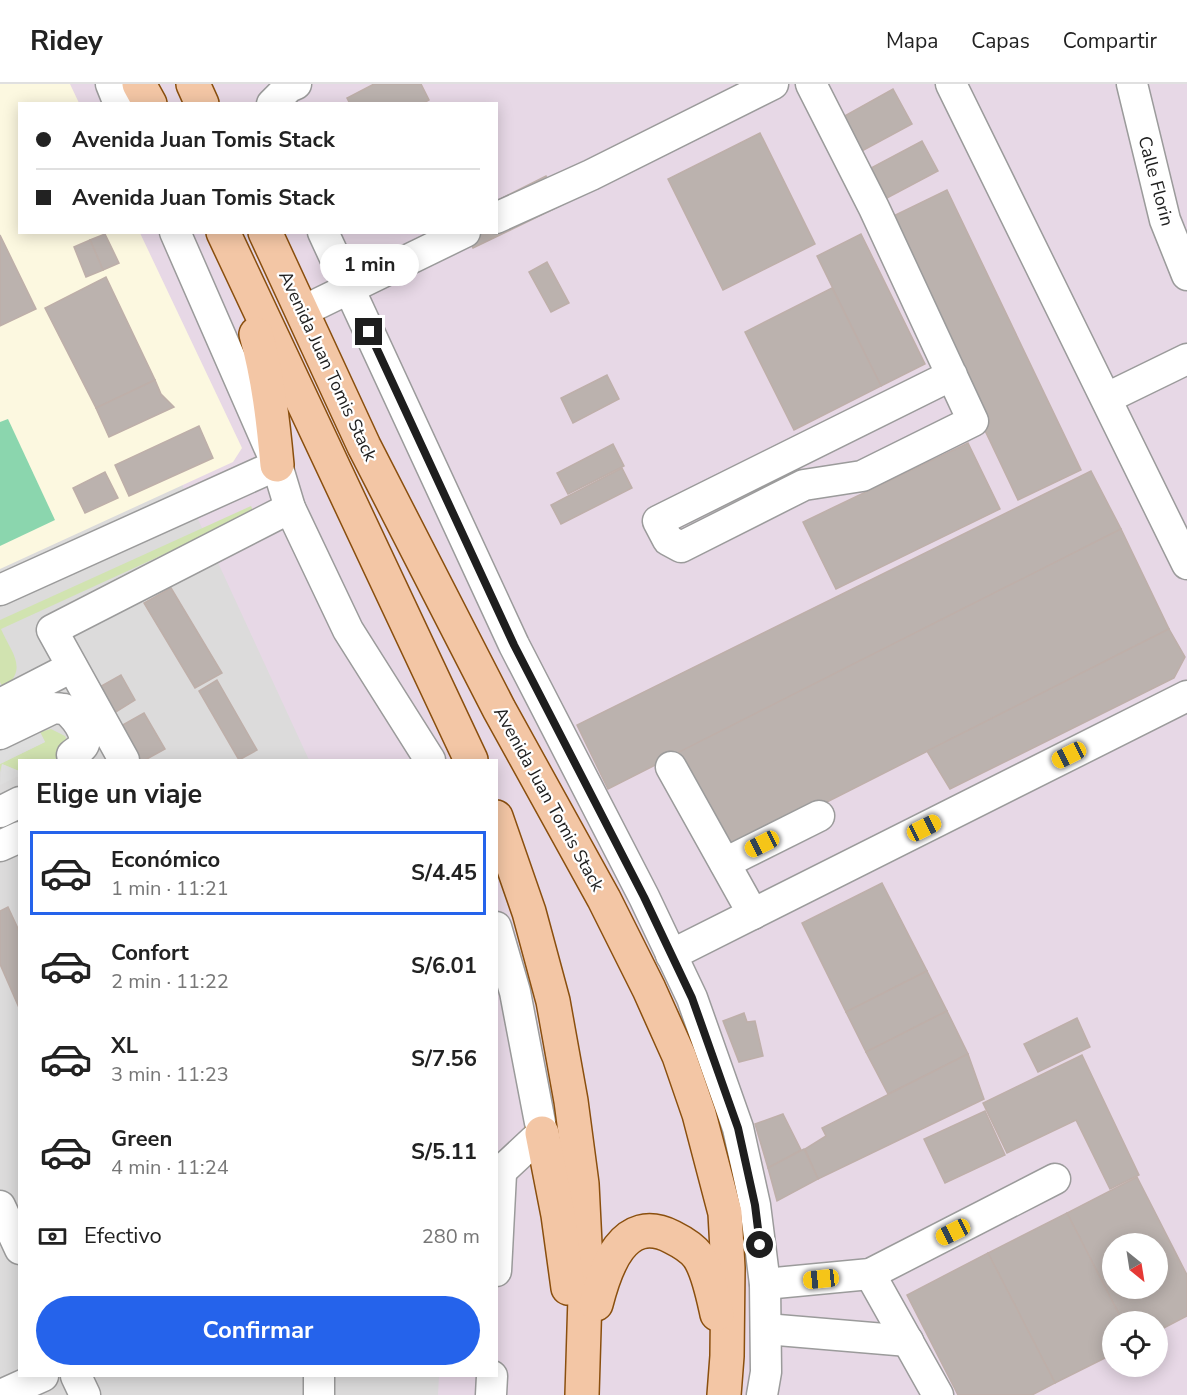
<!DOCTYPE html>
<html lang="es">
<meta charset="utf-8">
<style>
:root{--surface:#fff;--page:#f2f2f2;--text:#222;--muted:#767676;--line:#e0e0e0;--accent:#2563eb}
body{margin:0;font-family:"Nunito Sans",sans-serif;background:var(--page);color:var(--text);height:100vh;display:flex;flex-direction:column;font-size:22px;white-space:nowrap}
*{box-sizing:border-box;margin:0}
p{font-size:20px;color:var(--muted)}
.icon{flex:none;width:33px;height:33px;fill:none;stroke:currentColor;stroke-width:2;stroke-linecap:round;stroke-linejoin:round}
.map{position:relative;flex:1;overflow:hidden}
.sheet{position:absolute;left:18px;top:675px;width:480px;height:618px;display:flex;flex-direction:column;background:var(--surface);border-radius:0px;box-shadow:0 3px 15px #0003}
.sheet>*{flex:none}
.hud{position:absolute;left:18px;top:18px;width:480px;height:132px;border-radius:0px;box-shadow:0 3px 15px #0003;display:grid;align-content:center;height:132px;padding:0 18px;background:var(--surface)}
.needle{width:39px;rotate:150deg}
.fabs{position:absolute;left:1102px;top:1149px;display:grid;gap:12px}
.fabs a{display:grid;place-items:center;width:66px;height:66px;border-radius:50%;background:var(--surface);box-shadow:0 3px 15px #0003;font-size:30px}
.end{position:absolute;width:27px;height:27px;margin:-14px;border:8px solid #1e1e1e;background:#fff;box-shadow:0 0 0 3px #fff}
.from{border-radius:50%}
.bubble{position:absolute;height:42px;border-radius:21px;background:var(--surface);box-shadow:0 3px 15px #0003;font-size:20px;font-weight:700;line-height:42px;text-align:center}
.car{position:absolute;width:18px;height:36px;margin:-18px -9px;border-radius:8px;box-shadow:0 0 4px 2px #0007;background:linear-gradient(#f5c518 24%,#345 0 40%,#f5c518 0 76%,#345 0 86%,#f5c518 0)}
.hud b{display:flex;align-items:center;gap:21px;height:57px;font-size:22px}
.hud b+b{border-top:2px solid var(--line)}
.hud i{width:15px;height:15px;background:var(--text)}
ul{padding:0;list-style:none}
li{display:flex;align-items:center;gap:18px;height:84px;margin:0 12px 9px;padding:0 6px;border:3px solid transparent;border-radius:0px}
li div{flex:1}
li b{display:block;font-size:22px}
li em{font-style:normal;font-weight:700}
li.selected{border-color:var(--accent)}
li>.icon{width:54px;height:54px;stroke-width:1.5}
h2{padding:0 18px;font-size:27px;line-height:72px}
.pay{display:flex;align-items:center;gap:15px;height:66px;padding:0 18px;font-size:22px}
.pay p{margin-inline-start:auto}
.button{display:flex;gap:12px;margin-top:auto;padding:12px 18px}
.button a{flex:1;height:69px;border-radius:36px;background:var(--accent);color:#fff;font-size:24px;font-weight:700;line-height:69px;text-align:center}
header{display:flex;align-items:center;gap:36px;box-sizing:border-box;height:84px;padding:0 30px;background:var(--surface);border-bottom:2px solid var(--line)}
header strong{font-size:28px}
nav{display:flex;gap:33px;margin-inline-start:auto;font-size:21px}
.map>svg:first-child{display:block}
.residential{fill:#dcdbdb}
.industrial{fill:#e7d8e6;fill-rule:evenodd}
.education{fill:#fcf8e0}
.grass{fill:#d1e3b0}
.pitch{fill:#8bd6ae}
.parking{fill:#dedede}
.building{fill:#bbb2ae;stroke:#beafa9;stroke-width:1.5;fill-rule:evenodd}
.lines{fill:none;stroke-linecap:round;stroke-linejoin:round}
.minor-casing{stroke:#9b9b9b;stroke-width:33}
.major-casing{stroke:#8a4f0e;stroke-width:36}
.minor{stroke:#fff;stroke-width:30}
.major{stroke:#f3c6a5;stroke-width:33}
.route{stroke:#1e1e1e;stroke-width:8}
.labels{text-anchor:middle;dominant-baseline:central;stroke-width:4.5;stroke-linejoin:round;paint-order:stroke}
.street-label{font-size:18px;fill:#1e1e1e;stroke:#fff}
</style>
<header>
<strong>Ridey</strong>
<nav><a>Mapa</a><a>Capas</a><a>Compartir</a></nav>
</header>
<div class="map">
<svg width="1187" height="1311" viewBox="0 0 1187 1311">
<rect width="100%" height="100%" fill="#eeeae5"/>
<!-- residential -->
<path class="residential" d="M0 0 20 20V148L433 676H20V1292H496L531 1311H0Z"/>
<!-- industrial -->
<path class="industrial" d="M0 0H1187V1311H438L439 1292H496V676H309L66 149 496 148V20H20ZM1113 1160H1158V1204H1113ZM1113 1238H1158V1282H1113Z"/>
<!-- education -->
<path class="education" d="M0 0H70L79 19 20 20V148L140 149 242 364 233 378 0 485Z"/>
<!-- grass -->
<g class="grass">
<path d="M251 422 254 429 1 545C10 567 30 585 3 604L0 598V536Z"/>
<path d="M51 645 65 652 68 659 61 673 54 676H20L19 687 2 680 0 688V680L45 658 40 648Z"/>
</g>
<!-- pitch -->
<path class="pitch" d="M8 335 55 436 0 462V338Z"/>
<!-- parking -->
<g class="parking">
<path d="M40 648 45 658 0 680V667Z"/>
<path d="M2 680 19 687V692L0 701Z"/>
</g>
<!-- building -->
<g class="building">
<path d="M374 0H421L429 16 422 20H350L347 14Z"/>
<path d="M893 5 912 40 860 68 841 34Z"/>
<path d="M760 49 815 160 723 206 668 95Z"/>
<path d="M922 57 938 87 887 114 871 84Z"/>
<path d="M546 92 560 122 473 164 465 148H496V117Z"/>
<path d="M947 106 1081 386 1018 416 885 136Z"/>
<path d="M105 150 119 179 103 186 90 156Z"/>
<path d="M861 150 925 280 881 302 817 172Z"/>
<path d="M0 151 36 225 0 242Z"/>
<path d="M90 156 103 186 86 193 74 163Z"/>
<path d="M547 178 569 219 551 228 529 188Z"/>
<path d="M106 193 155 296 96 324 45 224Z"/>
<path d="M832 204 881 302 794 346 745 248Z"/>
<path d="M607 291 619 315 573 339 561 314Z"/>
<path d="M155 296 161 310 174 323 109 353 96 324Z"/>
<path d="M199 342 213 374 129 412 115 381Z"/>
<path d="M968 359 1000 425 836 505 803 438Z"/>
<path d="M613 360 624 382 568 410 557 389Z"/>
<path d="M622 384 632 404 561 440 551 421Z"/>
<path d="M1091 387 1121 445 608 705 577 641Z"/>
<path d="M105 388 118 414 85 429 73 404Z"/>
<path d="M1121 445 1169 545 728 768 677 669Z"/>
<path d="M171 504 222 589 195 604 144 519Z"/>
<path d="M1169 545 1185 573 1174 594 950 705 927 667Z"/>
<path d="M121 591 135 616 111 631 96 605Z"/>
<path d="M217 596 257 666 239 676 199 607Z"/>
<path d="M144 629 165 665 145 676H138L119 643Z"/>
<path d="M882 799 927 887 846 928 802 839Z"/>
<path d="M8 823 20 849V926L0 880V827Z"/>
<path d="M927 887 947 927 866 968 846 928Z"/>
<path d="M947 927 968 970 888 1010 866 968Z"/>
<path d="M744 929 747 938 755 937 763 972 739 978 723 937Z"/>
<path d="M1077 934 1090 963 1038 988 1024 960Z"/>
<path d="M968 970 984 1015 818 1095 805 1065 826 1052 822 1044Z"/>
<path d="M1082 971 1139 1091 1110 1105 1076 1036 1007 1069 983 1019Z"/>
<path d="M985 1027 1005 1071 945 1099 924 1055Z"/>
<path d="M783 1030 801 1066 768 1084 755 1040Z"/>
<path d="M804 1065 818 1095 777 1117 768 1084Z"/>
<path d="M1137 1093 1187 1191V1232L1158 1247V1238H1123L1067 1129ZM1113 1160H1158V1204H1113Z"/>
<path d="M1067 1129 1123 1238H1113V1270L1055 1299 988 1169Z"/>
<path d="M988 1169 1055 1299 1032 1311H958L907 1211Z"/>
</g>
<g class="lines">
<defs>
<g id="minor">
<path d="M111 0 119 20"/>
<path d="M811 0 874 124 973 337 862 392 804 401 681 463 668 456 658 437 952 291"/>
<path d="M951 0 1187 480"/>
<path d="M1132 0 1165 136 1187 191"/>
<path d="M272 20 289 3 296 0"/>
<path d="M496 134 591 91 773 0"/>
<path d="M175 148 277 381 290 424 348 546 430 676"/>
<path d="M323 148 514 561 644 813 692 914 738 1044 755 1121 765 1200 766 1288 762 1311"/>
<path d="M301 228 465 148"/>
<path d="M1107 314 1187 275"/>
<path d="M0 506 277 381"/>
<path d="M0 620 72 583"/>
<path d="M0 650 54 624C55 624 63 625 64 625 73 629 90 651 83 662 81 665 75 668 72 671"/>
<path d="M124 676 52 546 290 424"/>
<path d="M671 683 753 830"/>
<path d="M0 728 20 718"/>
<path d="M0 762 20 753"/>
<path d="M725 779 819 732"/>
<path d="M496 843 515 908 542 1049 496 1092"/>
<path d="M671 871 1187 612"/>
<path d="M0 1122 20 1165"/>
<path d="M496 1187 501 1090"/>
<path d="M870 1190 938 1311"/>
<path d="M765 1200 870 1190 1055 1095"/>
<path d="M766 1245 908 1257"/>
<path d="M76 1292 85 1311"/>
<path d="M1 1311 43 1292"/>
<path d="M319 1311V1292"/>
<path d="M491 1311 492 1292"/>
</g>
<g id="major">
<path d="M139 0 150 20"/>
<path d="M193 0 202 20"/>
<path d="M223 148 471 676"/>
<path d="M265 148 364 362 499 625 604 815 649 905 679 972 699 1030 725 1129 728 1184 727 1272 724 1311"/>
<path d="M256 250C268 293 273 337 277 381"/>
<path d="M496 733 529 828 553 917 571 1017 582 1100 586 1180 582 1311"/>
<path d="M542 1049 558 1131 568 1204"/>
<path d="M596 1220C605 1185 623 1128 672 1153 680 1157 692 1164 698 1172 708 1186 713 1212 717 1230"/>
</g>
</defs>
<!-- minor casing -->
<use href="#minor" class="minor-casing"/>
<!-- major casing -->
<use href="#major" class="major-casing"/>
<!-- minor -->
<use href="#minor" class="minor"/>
<!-- major -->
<use href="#major" class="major"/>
</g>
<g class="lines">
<!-- route -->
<path class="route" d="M369 248 514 561 644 813 692 914 738 1044 755 1121 760 1161"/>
</g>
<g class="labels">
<!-- street labels -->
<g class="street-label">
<text transform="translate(1156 97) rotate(75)">Calle Florin</text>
<text transform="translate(328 282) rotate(65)">Avenida Juan Tomis Stack</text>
<text transform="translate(549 715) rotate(61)">Avenida Juan Tomis Stack</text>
</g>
</g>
</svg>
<div class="fabs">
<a><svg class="needle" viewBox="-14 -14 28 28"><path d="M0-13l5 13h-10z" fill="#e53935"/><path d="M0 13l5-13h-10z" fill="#767676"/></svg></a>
<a><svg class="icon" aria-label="locate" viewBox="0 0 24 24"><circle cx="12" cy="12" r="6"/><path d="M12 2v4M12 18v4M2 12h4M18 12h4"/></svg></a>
</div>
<i class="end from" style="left:760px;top:1161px"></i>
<i class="end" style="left:369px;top:248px"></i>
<div class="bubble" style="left:320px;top:160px;width:99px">1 min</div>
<i class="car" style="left:1069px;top:671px;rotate:243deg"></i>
<i class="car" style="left:924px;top:744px;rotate:63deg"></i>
<i class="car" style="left:762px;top:760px;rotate:243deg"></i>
<i class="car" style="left:953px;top:1148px;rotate:243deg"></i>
<i class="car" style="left:821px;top:1195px;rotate:264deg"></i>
<div class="hud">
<b><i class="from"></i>Avenida Juan Tomis Stack</b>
<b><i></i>Avenida Juan Tomis Stack</b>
</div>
<section class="sheet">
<h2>Elige un viaje</h2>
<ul>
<li class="selected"><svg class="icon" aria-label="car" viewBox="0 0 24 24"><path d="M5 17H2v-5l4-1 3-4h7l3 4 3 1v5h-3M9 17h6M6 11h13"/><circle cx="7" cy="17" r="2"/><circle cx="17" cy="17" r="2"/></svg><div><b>Económico</b><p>1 min · 11:21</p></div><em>S/4.45</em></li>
<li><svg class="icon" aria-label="car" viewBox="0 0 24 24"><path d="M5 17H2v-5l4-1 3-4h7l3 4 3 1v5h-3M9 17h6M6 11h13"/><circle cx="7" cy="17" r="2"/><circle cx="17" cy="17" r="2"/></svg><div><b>Confort</b><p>2 min · 11:22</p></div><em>S/6.01</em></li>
<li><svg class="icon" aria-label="car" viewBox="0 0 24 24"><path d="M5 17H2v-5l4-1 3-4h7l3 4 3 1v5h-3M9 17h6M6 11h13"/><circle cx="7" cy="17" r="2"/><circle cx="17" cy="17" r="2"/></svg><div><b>XL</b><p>3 min · 11:23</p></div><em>S/7.56</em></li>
<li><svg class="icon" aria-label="car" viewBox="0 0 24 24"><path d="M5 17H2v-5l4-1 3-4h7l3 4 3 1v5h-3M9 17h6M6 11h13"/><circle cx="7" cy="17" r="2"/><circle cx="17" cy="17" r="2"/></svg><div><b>Green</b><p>4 min · 11:24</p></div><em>S/5.11</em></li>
</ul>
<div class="pay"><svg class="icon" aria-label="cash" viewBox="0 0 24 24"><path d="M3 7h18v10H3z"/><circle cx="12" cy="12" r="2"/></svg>Efectivo<p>280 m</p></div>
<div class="button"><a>Confirmar</a></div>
</section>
</div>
